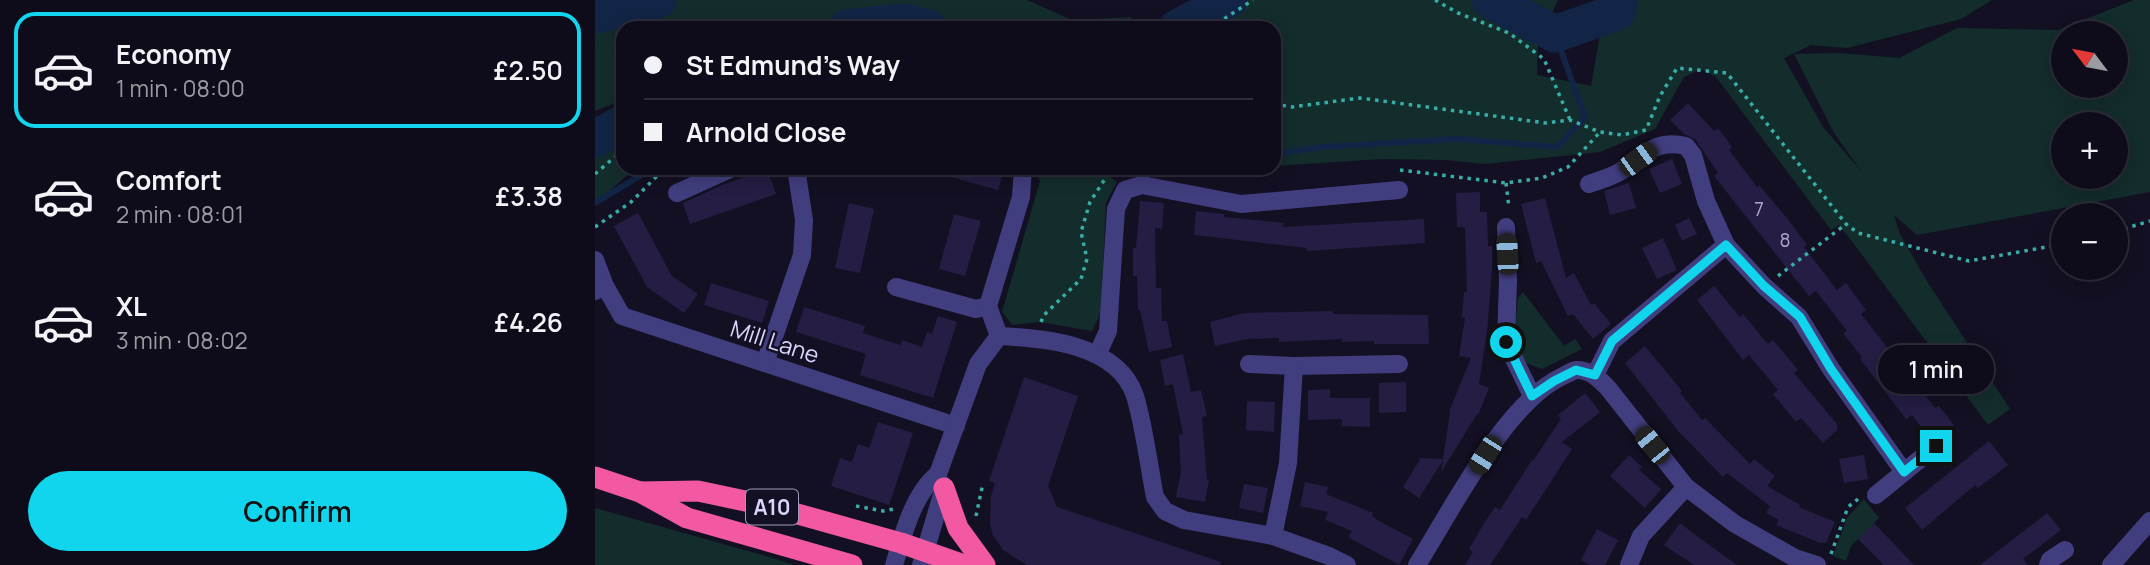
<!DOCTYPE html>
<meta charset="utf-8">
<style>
:root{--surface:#0e0c1a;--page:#171523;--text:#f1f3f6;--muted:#9b9ba2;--line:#2e2c39;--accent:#11d5ec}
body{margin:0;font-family:Manrope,sans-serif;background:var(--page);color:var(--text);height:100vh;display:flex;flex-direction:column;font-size:26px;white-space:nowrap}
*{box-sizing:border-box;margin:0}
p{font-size:23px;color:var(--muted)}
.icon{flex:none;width:38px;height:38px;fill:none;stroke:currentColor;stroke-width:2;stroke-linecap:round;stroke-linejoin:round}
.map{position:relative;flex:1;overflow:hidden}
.panel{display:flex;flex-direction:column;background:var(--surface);width:595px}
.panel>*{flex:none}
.hud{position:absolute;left:21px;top:21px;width:665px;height:154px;border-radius:21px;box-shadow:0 4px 18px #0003,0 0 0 2px var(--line);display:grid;align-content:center;height:154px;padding:0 28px;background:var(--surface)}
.needle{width:46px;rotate:302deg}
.controls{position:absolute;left:1456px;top:21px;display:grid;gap:14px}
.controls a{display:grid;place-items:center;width:77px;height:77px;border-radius:50%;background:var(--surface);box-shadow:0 4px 18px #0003,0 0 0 2px var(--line);font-size:35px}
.end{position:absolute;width:32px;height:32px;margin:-16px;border:9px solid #11d5ec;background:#111;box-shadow:0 0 0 4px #111}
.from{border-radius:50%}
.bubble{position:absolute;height:49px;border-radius:24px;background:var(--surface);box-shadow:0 4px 18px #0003,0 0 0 2px var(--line);font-size:23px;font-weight:600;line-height:49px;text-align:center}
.car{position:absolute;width:21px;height:42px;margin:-21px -10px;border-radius:9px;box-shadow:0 0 5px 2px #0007;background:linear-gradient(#222 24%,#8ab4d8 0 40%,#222 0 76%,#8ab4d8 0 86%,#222 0)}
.hud b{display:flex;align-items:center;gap:24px;height:66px;font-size:26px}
.hud b+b{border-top:2px solid var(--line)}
.hud i{width:18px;height:18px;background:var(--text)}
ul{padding:12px 0 0;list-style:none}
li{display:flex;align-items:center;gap:21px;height:116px;margin:0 14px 10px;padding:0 14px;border:4px solid transparent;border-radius:21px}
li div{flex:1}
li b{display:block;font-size:26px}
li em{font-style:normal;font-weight:600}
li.selected{border-color:var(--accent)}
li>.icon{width:63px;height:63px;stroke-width:1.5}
.action{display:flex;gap:14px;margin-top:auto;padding:14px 28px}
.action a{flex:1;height:80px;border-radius:42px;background:var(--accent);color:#111;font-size:28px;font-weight:600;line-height:80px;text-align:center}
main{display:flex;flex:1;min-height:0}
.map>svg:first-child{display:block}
.green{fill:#132d2c;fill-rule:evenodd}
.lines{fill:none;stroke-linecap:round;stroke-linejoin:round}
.stream{stroke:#122546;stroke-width:6}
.river{stroke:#122546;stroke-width:37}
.building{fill:#251d43}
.path{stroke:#38ada7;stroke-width:3.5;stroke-dasharray:3.5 5;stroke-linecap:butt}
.minor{stroke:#413e7f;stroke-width:18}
.highway{stroke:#f359a2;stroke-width:21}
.route{stroke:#11d5ec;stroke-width:9}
.labels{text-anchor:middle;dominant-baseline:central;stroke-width:5;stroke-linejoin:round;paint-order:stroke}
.number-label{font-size:19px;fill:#ada7ce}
.shield{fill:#131023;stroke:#9e9abb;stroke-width:2}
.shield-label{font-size:21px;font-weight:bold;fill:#dad5fc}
.street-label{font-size:23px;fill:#dad5fc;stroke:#131023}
</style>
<main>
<section class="panel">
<ul>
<li class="selected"><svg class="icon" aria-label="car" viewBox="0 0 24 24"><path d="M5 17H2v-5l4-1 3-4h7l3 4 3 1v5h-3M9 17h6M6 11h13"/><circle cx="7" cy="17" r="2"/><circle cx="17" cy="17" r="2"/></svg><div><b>Economy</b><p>1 min · 08:00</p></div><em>£2.50</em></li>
<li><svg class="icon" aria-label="car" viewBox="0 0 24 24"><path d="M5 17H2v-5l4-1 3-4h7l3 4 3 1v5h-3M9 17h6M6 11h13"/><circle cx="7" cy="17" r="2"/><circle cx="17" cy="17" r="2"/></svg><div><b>Comfort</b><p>2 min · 08:01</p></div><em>£3.38</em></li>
<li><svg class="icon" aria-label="car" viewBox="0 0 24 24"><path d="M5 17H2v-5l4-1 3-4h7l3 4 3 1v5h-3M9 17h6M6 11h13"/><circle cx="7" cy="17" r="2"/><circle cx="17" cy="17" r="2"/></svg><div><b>XL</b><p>3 min · 08:02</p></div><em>£4.26</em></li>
</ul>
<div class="action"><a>Confirm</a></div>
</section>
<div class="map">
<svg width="1555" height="565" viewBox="0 0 1555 565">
<rect width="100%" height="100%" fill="#131023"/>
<!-- green -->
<g class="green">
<path d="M0 0H432L477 20 537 17 527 28H28V100L0 111Z"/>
<path d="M646 0H963L943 42 942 75 996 86 1005 34 1032 0H1397L1366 19 1252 48 1216 45 1189 58 1228 127 1267 172 1239 133 1199 54 1244 53 1304 58 1362 28 1463 30 1539 0H1555V192L1322 235 1299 215 1305 234 1330 278 1415 409 1393 425 1262 248 1244 225 1236 230 1121 77 1106 69 1089 77 1060 129 1005 152 890 164 851 160 787 159 679 166V28H593ZM1468 33H1521V86H1468ZM1468 124H1521V177H1468Z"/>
<path d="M28 122V168H44L30 177 0 205V130Z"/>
<path d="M439 168H503L522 182 511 203 506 312 497 331 444 322 417 325 407 312 445 181Z"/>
<path d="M928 292 969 346 980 339 987 349 947 369 931 363 919 343 923 298Z"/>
<path d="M1269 499 1284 518 1256 546 1251 561 1238 556 1252 518Z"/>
<path d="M0 508 178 558 199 565H0Z"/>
</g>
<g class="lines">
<!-- stream -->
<g class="stream">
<path d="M679 154 728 147 862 139 962 147 990 117 960 34"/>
<path d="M0 203 58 168"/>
</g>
<!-- river -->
<g class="river">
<path d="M895 0 960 34 1022 12 1024 0"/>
<path d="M0 15 63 0"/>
<path d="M251 28 309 22 333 28"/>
<path d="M582 28 634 0"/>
<path d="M0 139 28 123"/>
</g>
</g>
<!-- building -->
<g class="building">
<path d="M1093 103 1119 131 1123 128 1137 147 1134 150 1162 187 1164 185 1192 218 1212 245 1209 247 1242 290 1251 283 1271 310 1266 314 1340 408 1344 406 1359 425 1346 436 1334 437 1317 415 1311 419 1265 359 1267 357 1248 333 1252 331 1221 291 1214 296 1119 176 1123 173 1100 139 1089 134 1075 120Z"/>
<path d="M1077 159 1087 184 1065 193 1054 169Z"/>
<path d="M343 168H409L403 190 342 173Z"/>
<path d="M172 169 181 194 95 224 88 203 127 185Z"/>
<path d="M1034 183 1041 208 1015 215 1009 191Z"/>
<path d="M885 192V212H892L893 246H897V270L892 332 884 384 894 388 883 415 882 414 846 472 848 460 824 498 808 487 826 458 848 459 855 412H854L876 358 864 356 870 318 867 317 869 292H872L870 227H862L861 193Z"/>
<path d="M950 198 971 278 979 273 996 305 999 303 1016 324 998 339 978 314 973 316 946 261 941 263 926 204Z"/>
<path d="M545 201 569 203 567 229 560 228 561 288H566L567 321H572L577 347 554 352 545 310H543L542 276H538V248H541Z"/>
<path d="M254 203 279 209 265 273 240 268Z"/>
<path d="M601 211 629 214V217L689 223 688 227 829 219 830 243 712 251V248L599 235Z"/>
<path d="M43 213 77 276 103 294 89 313 52 287 19 226Z"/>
<path d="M359 214 386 221 370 276 344 269Z"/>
<path d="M1094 218 1102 234 1087 241 1080 225Z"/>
<path d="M1068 238 1082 270 1062 279 1047 248Z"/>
<path d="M116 283 174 301 167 323 109 305Z"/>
<path d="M1119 286 1145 317 1148 314 1173 344 1178 340 1203 370 1199 373 1242 424V430L1228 443 1206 418 1201 422 1178 394 1183 390 1154 355 1148 360 1102 300Z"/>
<path d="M209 307 270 326 268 333 305 345 307 340 327 347 332 332 337 334 343 316 362 322 338 398 265 375 271 354 201 332Z"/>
<path d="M738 311V314L833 315 834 344H779V341L747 342V339L684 342V338L652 339 620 346 615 322 649 313Z"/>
<path d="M1050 346 1087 391 1085 393 1107 420 1110 418 1155 464 1159 459 1180 476 1172 486 1205 505 1204 507 1240 522 1231 543H1225L1181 525 1184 520 1171 513 1175 506 1132 473 1128 477 1084 432 1030 363Z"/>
<path d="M588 354 596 392 606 390 612 416 607 417 612 480H614L610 502 581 497 586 472 584 435 588 434 578 384 570 386 565 360Z"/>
<path d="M429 377 483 396 453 486 462 507 626 562 625 565H432L408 550 398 535 395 524 396 496 400 483 394 481Z"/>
<path d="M811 382V412L784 413V383Z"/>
<path d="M735 389V398H775V427L747 426V419L713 420V390Z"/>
<path d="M990 393 1005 412 967 442 977 449 931 520 927 517 895 565H870L878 552 874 549 891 520 900 507 905 510 937 460 938 461 966 419 963 415Z"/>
<path d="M652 401 680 402 679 432 651 430Z"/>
<path d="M283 422 318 433 294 505 236 486 245 458 257 462 263 444 274 448Z"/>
<path d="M1394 441 1413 465 1383 488 1380 485 1327 530 1310 508Z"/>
<path d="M1034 455 1047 467 1044 470 1066 489 1050 508 1015 476Z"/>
<path d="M1269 455 1273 479 1249 483 1244 459Z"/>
<path d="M710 482 733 487 731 494 778 513 777 516 784 521 818 539 804 565 753 537 757 531 730 520 733 512 705 506Z"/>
<path d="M649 484 673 488 668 513 644 508Z"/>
<path d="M1452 513 1466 530 1428 559 1433 565H1385Z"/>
<path d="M1085 523 1099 534 1142 565H1099L1069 545Z"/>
<path d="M1279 523 1319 565H1289L1263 539Z"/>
<path d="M1002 529 1023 540 1010 565H995L986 560Z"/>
</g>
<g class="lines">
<!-- path -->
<g class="path">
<path d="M840 0 863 13 914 33 949 59 975 120"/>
<path d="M615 28 658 0"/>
<path d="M679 104 697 107 765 98 951 123 975 120 1005 132 1027 135 1051 130 1065 96 1082 68 1132 73 1251 224 1263 233 1374 261 1468 244"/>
<path d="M805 170 911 183 947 178 973 167 1005 132"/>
<path d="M0 174 28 150"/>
<path d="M911 183 914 208"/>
<path d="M0 227 36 202 63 175 79 168"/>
<path d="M1521 231 1555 221"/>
<path d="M1183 276 1251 224"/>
<path d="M446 322 449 315 486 279 492 259 486 232 495 202 517 168"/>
<path d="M261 506 288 511 299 509"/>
<path d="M381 516 388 483"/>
<path d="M1236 554 1253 507 1263 499"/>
</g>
<!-- minor -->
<g class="minor">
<path d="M994 184C1005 180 1017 177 1026 171 1052 155 1058 139 1091 146L1098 155 1111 201 1131 245 1169 286 1204 317 1236 369 1309 472"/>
<path d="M82 193 137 168"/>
<path d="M911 227 913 281 911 342 937 396"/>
<path d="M0 260 10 286"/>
<path d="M301 287 381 309 393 306"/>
<path d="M0 291 10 286 27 316 361 426"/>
<path d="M404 336 393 306 426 197 428 168"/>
<path d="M503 353 513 331 521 209 530 190 547 185 646 204 804 190"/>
<path d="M170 363 207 255 209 220 201 168"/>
<path d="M654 364 699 366 804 364"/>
<path d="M1000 375 1017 341 1131 245"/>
<path d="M343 474 383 364 404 336C449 338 523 344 540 396 549 425 554 467 560 497L570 511 589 520 678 536 734 556 752 565"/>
<path d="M1281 495 1341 446"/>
<path d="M678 536 693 463 699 366"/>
<path d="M299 565C308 535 318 494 343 474"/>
<path d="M326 565 349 488 347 484"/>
<path d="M822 565C856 511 910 404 966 377 970 375 977 371 981 370 995 369 1005 380 1013 388L1091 487 1140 524 1200 558 1222 565"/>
<path d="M1034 565 1046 536 1091 487"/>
<path d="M1453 565 1455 560 1470 550"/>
<path d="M1516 565 1555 521"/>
</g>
<!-- highway -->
<g class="highway">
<path d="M0 477 45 492 92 518 257 565"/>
<path d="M349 488 363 528 390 565"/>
<path d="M45 492 103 491 174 506 306 543 369 565"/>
</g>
</g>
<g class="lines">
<!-- route -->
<path class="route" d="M911 342 937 396 959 381 981 370 1000 375 1017 341 1131 245 1169 286 1205 317 1236 369 1309 472 1341 446"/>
</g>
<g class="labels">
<!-- number labels -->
<g class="number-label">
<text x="1164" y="209">7</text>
<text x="1190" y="240">8</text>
</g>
<!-- shield labels -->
<rect class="shield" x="151" y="489.5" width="52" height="35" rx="5"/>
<g class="shield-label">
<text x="177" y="507">A10</text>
</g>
<!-- street labels -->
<g class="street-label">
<text transform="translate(180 341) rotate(18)">Mill Lane</text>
</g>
</g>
</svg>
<div class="controls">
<a><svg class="needle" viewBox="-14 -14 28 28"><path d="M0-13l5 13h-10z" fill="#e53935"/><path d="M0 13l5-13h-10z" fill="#9b9ba2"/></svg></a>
<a>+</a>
<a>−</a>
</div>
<i class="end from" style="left:911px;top:342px"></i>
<i class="end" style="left:1341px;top:446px"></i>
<div class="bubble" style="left:1283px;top:345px;width:116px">1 min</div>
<i class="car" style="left:1043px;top:159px;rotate:54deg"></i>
<i class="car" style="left:912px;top:254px;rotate:357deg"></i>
<i class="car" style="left:1057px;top:445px;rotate:321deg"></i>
<i class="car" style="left:890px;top:455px;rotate:212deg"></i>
<div class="hud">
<b><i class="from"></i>St Edmund's Way</b>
<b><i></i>Arnold Close</b>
</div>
</div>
</main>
